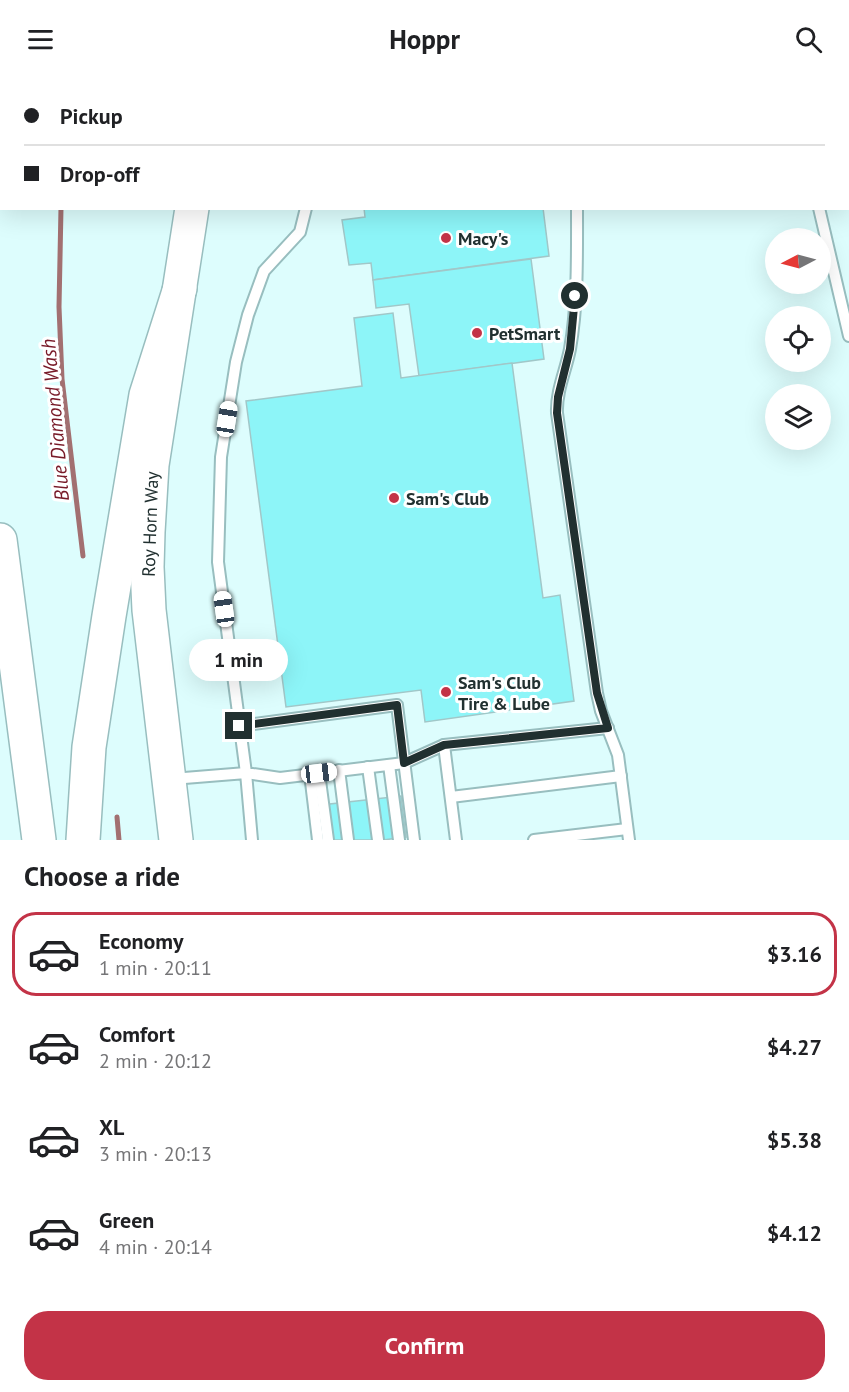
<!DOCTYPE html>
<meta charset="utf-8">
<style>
:root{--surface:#fff;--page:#f2f2f2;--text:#202124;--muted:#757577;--line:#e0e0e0;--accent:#c33347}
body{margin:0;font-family:"PT Sans",sans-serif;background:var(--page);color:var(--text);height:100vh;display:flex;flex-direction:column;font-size:22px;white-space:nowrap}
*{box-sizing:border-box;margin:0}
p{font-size:20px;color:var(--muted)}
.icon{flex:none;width:33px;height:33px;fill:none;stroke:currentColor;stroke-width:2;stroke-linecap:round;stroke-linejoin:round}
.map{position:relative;height:762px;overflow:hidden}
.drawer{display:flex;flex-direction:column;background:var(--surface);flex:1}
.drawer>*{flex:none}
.guide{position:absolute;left:0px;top:0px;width:849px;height:132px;box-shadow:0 6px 24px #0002;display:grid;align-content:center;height:132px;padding:0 24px;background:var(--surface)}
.needle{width:39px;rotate:264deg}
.tools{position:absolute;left:765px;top:150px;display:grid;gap:12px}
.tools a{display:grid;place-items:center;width:66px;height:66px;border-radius:50%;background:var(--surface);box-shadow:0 6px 24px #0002;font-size:30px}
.end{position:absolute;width:27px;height:27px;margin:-14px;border:8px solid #213030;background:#fff;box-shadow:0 0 0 3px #fff}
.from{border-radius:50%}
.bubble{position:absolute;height:42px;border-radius:21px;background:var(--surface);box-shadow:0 6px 24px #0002;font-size:20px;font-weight:800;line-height:42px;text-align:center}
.car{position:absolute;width:18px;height:36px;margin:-18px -9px;border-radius:8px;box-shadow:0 0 4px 2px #0007;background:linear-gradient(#fff 24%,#345 0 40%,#fff 0 76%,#345 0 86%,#fff 0)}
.guide b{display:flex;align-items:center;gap:21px;height:57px;font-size:22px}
.guide b+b{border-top:2px solid var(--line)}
.guide i{width:15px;height:15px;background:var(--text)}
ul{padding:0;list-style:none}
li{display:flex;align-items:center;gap:18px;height:84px;margin:0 12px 9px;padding:0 12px;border:3px solid transparent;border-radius:24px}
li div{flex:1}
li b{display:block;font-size:22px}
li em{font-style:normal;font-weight:800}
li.selected{border-color:var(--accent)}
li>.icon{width:54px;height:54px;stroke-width:1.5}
h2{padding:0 24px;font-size:27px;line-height:72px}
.button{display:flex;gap:12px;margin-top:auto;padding:12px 24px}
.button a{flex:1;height:69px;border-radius:24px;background:var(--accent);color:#fff;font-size:24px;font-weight:800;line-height:69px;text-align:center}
header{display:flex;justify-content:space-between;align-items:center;height:78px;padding:0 24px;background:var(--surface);font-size:27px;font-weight:800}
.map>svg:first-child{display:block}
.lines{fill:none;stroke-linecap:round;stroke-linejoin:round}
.stream{stroke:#a27071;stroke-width:5}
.building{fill:#8df5f8;stroke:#a1c7c8;stroke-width:1.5}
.service-casing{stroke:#98bebf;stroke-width:14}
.primary-casing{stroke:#98bebf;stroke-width:36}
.motorway-casing{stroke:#98bebf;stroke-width:36}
.service{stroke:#fff;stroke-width:10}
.primary{stroke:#fff;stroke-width:33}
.motorway{stroke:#fff;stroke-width:33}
.route{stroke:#213030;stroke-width:8}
.poi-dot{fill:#c33347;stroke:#fff;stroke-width:2}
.labels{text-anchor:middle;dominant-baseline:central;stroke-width:6;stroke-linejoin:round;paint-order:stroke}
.poi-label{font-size:18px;font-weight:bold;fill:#213030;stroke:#fff;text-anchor:start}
.street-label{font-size:18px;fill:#213030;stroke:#fff}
.water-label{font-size:20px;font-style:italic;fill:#781a28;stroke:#fff}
</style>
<header><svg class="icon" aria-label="menu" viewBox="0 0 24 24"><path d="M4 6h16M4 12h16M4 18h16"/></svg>Hoppr<svg class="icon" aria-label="search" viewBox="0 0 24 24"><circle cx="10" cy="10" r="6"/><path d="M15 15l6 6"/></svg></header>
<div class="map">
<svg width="849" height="762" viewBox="0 0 849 762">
<rect width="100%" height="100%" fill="#ddfdfd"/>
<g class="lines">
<!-- stream -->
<g class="stream">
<path d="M62 2V0"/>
<path d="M61 130 59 229 62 301 83 478"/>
<path d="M117 739 119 762"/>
</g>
</g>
<!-- building -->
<g class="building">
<rect x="404" y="0" width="141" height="2"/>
<path d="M364 130H543L549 178 373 202 371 185 349 187 342 142 365 139Z"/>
<path d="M531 181 544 281 419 298 409 226 376 230 373 202Z"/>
<path d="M393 235 401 300 512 285 543 520 560 517 574 623 425 644 421 612 286 629 246 323 362 308 354 240Z"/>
<path d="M401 718 406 759 383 762H325L321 727Z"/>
</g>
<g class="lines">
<defs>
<g id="service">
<path d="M337 2 338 0"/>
<path d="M578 2V0"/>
<path d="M808 2V0"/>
<path d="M848 24 849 23"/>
<path d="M306 130 300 154 264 193 248 237 236 284 221 379 218 484 246 695 280 700 404 685 444 667 608 650"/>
<path d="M577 130C577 177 578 225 570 271 566 292 556 313 557 335L597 615 601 633 618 677 629 762"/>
<path d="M819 130 849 258"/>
<path d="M239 648 397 627 414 762"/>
<path d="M444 667 456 762"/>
<path d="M389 687 399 762"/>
<path d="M368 689 378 762"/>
<path d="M339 692 348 762"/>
<path d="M319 695 328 762"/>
<path d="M310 696 318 762"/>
<path d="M172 701 246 695 252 762"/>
<path d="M451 719 621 698"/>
<path d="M534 762 627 751"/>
</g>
<g id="primary">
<path d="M213 2V0"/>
<path d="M176 762 149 532 147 489 148 454 152 387 192 130"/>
</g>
<g id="motorway">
<path d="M0 462 39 762"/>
<path d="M83 762 89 669 109 538 146 317 180 210"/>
</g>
</defs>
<!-- service casing -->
<use href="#service" class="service-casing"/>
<!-- primary casing -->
<use href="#primary" class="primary-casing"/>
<!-- motorway casing -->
<use href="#motorway" class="motorway-casing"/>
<!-- service -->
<use href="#service" class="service"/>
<!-- primary -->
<use href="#primary" class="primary"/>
<!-- motorway -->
<use href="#motorway" class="motorway"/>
</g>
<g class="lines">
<!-- route -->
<path class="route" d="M239 648 397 627 404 685 444 667 608 650 597 615 557 335 558 319 570 271 575 218"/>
</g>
<!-- markers -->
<g class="poi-dot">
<circle cx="446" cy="160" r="6"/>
<circle cx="477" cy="255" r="6"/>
<circle cx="394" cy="420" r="6"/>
<circle cx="446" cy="614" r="6"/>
</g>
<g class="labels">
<!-- poi labels -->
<g class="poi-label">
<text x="458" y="160">Macy's</text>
<text x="489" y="255">PetSmart</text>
<text x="406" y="420">Sam's Club</text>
<text x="458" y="604">Sam's Club<tspan x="458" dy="21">Tire &amp; Lube</tspan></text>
</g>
<!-- street labels -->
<g class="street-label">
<text transform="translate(150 446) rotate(-88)">Roy Horn Way</text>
</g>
<!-- water labels -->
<g class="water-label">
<text transform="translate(55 342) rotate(-95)">Blue Diamond Wash</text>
</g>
</g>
</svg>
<div class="tools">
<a><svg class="needle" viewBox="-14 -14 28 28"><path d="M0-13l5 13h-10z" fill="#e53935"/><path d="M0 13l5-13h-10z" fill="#757577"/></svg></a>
<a><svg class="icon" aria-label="locate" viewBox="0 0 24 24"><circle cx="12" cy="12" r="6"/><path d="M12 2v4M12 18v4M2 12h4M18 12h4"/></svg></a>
<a><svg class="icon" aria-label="layers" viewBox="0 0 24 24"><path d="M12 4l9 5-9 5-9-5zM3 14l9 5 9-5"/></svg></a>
</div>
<i class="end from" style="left:575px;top:218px"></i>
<i class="end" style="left:239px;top:648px"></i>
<div class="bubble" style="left:189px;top:561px;width:99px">1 min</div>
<i class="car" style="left:227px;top:341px;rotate:9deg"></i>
<i class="car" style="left:224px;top:531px;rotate:352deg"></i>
<i class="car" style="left:319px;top:695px;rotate:83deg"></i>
<div class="guide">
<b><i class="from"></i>Pickup</b>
<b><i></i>Drop-off</b>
</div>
</div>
<section class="drawer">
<h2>Choose a ride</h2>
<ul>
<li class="selected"><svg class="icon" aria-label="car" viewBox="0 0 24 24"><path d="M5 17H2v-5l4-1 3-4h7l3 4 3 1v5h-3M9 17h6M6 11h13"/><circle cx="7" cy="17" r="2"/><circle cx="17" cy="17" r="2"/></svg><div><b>Economy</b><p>1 min · 20:11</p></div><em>$3.16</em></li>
<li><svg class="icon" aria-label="car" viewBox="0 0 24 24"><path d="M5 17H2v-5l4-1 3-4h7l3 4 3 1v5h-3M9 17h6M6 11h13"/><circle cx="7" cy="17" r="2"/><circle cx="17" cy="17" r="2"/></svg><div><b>Comfort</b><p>2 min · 20:12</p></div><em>$4.27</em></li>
<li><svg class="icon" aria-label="car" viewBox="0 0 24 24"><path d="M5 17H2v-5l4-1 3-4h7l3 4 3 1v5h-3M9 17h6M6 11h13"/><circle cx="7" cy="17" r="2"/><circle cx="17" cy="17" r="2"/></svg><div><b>XL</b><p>3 min · 20:13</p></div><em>$5.38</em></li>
<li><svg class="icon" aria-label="car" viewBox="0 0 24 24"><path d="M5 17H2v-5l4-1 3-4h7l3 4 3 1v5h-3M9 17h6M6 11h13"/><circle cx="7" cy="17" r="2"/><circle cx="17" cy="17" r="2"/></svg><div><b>Green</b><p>4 min · 20:14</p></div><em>$4.12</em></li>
</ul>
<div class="button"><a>Confirm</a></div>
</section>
